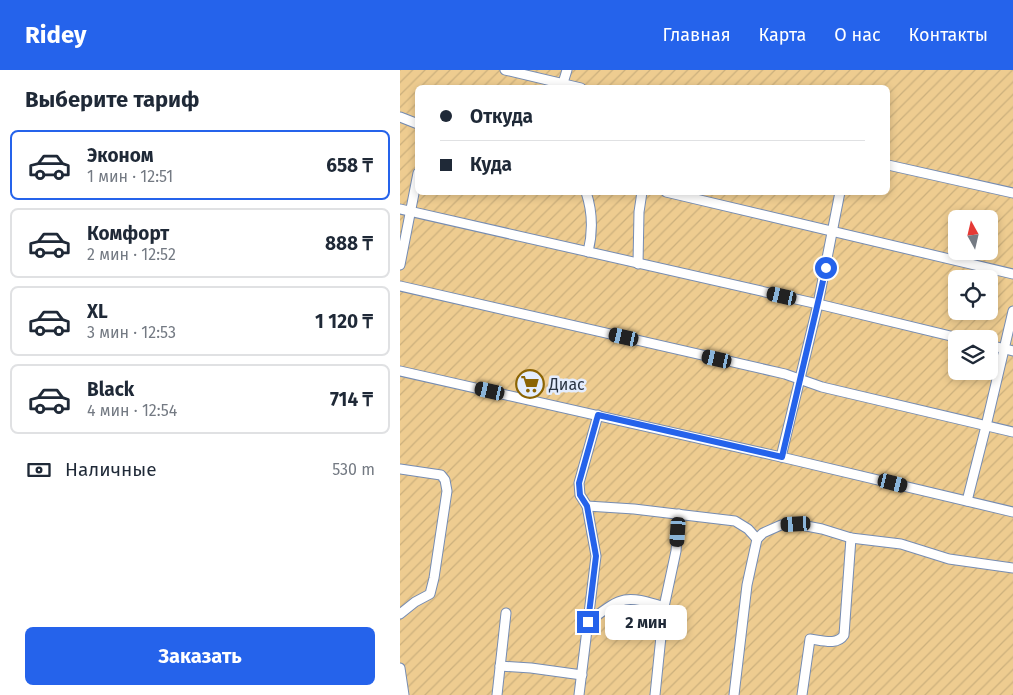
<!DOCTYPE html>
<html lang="ru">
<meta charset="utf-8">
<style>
:root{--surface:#fff;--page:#f6f6f7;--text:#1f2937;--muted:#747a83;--line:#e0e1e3;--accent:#2563eb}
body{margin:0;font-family:"Fira Sans",sans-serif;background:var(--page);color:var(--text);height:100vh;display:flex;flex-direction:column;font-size:19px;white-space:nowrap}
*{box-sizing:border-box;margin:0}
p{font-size:16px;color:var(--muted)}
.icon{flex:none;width:28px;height:28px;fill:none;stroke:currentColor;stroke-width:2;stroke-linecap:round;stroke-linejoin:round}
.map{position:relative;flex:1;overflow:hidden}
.panel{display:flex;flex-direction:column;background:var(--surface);width:400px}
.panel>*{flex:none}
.banner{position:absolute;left:15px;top:15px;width:475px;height:110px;border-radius:8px;box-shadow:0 2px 8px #0003;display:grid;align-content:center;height:110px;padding:0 25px;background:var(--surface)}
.needle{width:32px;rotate:352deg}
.buttons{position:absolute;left:548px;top:140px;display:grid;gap:10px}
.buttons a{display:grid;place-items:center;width:50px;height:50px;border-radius:8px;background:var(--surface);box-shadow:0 2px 8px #0003;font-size:25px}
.end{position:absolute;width:22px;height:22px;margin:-11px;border:6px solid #2563eb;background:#fff;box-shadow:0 0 0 2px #fff}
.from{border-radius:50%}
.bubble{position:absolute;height:35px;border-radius:8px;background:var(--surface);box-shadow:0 2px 8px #0003;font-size:16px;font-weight:700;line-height:35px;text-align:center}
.car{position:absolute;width:15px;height:30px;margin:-15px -8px;border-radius:6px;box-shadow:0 0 4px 1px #0007;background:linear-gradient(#222 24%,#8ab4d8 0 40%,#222 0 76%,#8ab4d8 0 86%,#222 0)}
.banner b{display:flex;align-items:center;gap:18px;height:48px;font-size:19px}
.banner b+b{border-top:1px solid var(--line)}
.banner i{width:12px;height:12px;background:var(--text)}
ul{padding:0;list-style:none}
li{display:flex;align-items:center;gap:15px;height:70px;margin:0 10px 8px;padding:0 15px;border:2px solid var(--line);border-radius:8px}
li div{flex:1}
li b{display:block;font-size:19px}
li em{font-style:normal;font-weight:700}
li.current{border-color:var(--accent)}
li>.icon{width:45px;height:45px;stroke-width:1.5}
h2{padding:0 25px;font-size:22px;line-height:60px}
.pay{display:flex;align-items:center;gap:12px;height:55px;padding:0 25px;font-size:19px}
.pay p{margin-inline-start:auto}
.cta{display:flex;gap:10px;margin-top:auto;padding:10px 25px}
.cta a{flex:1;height:58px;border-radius:8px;background:var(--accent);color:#fff;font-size:20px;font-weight:700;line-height:58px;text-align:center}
header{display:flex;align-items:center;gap:30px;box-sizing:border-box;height:70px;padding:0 25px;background:var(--accent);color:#fff}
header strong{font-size:24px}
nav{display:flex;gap:28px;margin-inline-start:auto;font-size:18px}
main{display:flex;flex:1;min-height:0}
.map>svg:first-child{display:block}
.garden{fill:url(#garden-furrows);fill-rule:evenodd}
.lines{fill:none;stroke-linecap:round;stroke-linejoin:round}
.minor-casing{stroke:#768cb2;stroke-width:11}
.minor{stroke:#fff;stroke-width:9}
.route{stroke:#2563eb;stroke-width:6}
.labels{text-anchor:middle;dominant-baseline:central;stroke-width:5;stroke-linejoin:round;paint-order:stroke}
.poi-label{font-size:16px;fill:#2a3443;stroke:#e4edfe;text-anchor:start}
</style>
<header>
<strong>Ridey</strong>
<nav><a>Главная</a><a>Карта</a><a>О нас</a><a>Контакты</a></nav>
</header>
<main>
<section class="panel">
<h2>Выберите тариф</h2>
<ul>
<li class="current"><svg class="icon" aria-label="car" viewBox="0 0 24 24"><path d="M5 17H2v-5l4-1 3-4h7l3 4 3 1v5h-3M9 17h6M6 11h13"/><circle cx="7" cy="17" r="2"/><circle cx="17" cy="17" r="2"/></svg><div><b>Эконом</b><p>1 мин · 12:51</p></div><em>658 ₸</em></li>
<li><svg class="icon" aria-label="car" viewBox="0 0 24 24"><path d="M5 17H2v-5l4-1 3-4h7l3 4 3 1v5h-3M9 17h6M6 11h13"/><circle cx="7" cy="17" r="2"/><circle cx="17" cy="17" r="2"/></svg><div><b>Комфорт</b><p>2 мин · 12:52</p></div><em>888 ₸</em></li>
<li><svg class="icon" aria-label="car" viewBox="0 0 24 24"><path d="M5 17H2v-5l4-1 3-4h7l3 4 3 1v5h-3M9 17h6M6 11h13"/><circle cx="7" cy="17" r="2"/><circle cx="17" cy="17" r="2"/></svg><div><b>XL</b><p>3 мин · 12:53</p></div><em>1 120 ₸</em></li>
<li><svg class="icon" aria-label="car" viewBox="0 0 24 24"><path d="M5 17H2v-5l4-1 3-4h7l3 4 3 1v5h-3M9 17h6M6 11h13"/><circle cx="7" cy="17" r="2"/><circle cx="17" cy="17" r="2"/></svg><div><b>Black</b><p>4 мин · 12:54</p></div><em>714 ₸</em></li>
</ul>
<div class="pay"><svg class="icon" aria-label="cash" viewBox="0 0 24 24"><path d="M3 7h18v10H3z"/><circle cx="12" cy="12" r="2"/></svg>Наличные<p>530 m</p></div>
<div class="cta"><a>Заказать</a></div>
</section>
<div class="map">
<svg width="613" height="625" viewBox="0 0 613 625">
<defs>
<pattern id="garden-furrows" width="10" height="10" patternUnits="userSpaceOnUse" patternTransform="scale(1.25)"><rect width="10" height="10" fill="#eecc90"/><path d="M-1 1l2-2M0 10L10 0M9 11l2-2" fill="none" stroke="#ccb07d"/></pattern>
</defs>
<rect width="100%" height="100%" fill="#d2e0f9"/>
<!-- garden -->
<path class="garden" d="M0 0H613V625H0ZM18 18H488V122H18ZM556 149H589V181H556ZM556 209H589V241H556ZM556 269H589V301H556Z"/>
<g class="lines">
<defs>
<g id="minor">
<path d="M105 0 181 18"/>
<path d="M163 13 167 0"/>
<path d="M0 47 18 54"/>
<path d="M488 95 613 123"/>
<path d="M186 122C193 143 193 162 188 182"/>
<path d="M266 122 613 204"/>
<path d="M0 139 418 234 563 269"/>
<path d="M238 194 239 142 242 122"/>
<path d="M0 195 18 103"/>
<path d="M0 216 385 304 422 317 613 362"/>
<path d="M589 275 613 281"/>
<path d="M0 301 381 387 613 442"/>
<path d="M381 387 418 234 440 122"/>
<path d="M0 399 41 405 45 410 47 421 34 508 30 524 15 532 0 544"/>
<path d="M567 431 586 356 613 241"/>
<path d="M187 436 234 439 335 451 348 459 357 469 347 515 334 625"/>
<path d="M357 469 363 463 381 455 396 454 422 459 451 468 501 474 549 489 613 498"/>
<path d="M264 537 276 481 279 444"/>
<path d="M188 552C222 527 223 524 264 537L255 625"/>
<path d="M100 596 131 598 182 605"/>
<path d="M0 598 4 625"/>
<path d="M97 625 106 543"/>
<path d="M179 625 196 486 187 436 180 425 179 413 198 345"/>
<path d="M402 625 410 569C421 570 437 576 444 565L451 468"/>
</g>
</defs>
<!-- minor casing -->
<use href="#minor" class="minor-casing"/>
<!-- minor -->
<use href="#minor" class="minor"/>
</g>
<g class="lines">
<!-- route -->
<path class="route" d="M188 552 196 486 187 436 180 425 179 413 198 345 382 387 426 198"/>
</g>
<!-- icons -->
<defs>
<symbol id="supermarket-ring" viewBox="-11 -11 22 22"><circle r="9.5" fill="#e4edfe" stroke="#8b6404" stroke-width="1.5"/><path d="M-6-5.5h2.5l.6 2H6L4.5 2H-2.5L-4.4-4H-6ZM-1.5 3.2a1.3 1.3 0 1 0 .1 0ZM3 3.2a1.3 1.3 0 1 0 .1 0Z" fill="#8b6404"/></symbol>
</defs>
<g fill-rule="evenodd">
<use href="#supermarket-ring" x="114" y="298" width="32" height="32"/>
</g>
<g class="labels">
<!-- poi labels -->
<g class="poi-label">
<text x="149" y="314">Диас</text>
</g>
</g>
</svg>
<div class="buttons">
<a><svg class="needle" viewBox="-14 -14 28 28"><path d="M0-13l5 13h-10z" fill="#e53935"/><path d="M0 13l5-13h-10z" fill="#747a83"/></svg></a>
<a><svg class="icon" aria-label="locate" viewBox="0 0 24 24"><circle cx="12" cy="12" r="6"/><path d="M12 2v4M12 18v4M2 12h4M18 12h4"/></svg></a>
<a><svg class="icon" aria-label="layers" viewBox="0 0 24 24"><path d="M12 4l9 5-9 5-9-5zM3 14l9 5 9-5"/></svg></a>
</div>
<i class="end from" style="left:426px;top:198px"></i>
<i class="end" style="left:188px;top:552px"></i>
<div class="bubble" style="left:205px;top:535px;width:82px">2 мин</div>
<i class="car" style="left:382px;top:226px;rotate:283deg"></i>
<i class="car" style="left:224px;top:267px;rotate:283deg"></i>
<i class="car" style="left:317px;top:289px;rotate:283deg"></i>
<i class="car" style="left:90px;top:321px;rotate:283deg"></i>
<i class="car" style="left:493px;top:413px;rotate:104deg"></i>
<i class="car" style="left:396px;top:454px;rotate:267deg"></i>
<i class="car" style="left:278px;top:462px;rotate:184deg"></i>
<div class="banner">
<b><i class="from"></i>Откуда</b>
<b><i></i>Куда</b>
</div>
</div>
</main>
